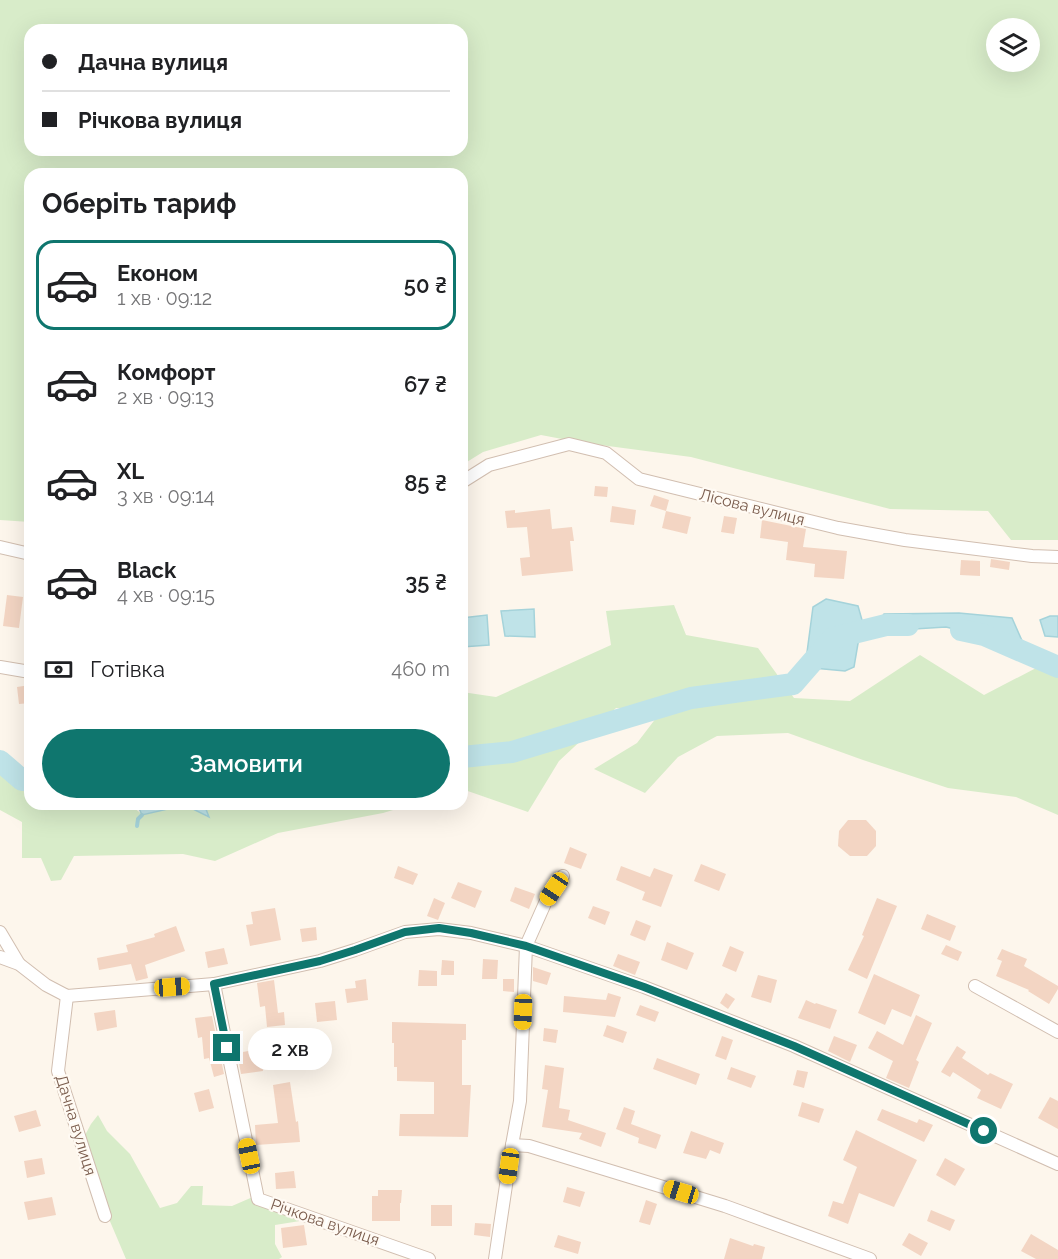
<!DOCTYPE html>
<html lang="uk">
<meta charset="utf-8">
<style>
:root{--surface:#fff;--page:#f2f2f2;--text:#202124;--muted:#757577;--line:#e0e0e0;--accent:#0f766e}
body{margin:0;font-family:Raleway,sans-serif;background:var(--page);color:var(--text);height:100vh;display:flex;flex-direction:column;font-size:22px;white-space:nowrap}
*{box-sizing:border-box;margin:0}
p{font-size:20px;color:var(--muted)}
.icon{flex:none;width:33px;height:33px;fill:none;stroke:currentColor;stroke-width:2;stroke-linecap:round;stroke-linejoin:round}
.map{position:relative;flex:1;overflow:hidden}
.sheet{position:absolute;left:24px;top:168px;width:444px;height:642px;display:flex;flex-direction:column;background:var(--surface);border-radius:18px;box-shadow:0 6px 24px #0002}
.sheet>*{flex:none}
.top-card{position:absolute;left:24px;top:24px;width:444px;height:132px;border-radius:18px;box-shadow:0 6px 24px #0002;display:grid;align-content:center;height:132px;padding:0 18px;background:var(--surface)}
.controls{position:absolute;left:986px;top:18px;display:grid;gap:12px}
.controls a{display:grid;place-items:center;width:54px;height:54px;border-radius:50%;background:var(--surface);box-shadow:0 6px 24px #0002;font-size:30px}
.end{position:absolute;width:27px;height:27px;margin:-14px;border:8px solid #0f766e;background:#fff;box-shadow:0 0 0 3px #fff}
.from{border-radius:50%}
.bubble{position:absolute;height:42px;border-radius:21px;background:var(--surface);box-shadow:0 6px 24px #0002;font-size:20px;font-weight:600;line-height:42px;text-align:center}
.car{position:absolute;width:18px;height:36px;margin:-18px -9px;border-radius:8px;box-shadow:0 0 4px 2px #0007;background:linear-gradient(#f5c518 24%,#345 0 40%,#f5c518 0 76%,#345 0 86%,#f5c518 0)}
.top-card b{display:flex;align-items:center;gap:21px;height:57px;font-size:22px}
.top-card b+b{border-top:2px solid var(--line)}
.top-card i{width:15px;height:15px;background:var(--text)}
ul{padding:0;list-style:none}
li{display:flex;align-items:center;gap:18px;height:90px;margin:0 12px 9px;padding:0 6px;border:3px solid transparent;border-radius:18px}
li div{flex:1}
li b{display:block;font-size:22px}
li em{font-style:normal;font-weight:600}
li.active{border-color:var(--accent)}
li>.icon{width:54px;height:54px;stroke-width:1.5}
h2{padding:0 18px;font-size:27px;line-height:72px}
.pay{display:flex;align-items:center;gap:15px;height:66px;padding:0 18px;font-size:22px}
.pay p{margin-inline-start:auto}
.action{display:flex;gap:12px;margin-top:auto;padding:12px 18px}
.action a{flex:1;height:69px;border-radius:36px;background:var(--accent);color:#fff;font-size:24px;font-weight:600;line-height:69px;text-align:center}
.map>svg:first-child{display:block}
.green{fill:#d8ecc9;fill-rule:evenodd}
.water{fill:#bfe3e8;stroke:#a5d3da;stroke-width:1.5}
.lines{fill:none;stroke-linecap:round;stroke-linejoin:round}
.stream{stroke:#a5d3da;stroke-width:4}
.river{stroke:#bfe3e8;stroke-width:22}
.building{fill:#f3d5c3}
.street-casing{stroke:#d1beb0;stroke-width:14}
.street{stroke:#fff;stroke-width:12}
.route{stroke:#0f766e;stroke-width:8}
.labels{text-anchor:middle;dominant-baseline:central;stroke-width:4.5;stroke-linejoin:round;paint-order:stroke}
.street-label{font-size:16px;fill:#7a5c4d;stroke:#fffaf3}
</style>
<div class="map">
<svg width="1058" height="1259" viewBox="0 0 1058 1259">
<rect width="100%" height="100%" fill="#fdf6ec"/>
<!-- green -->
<g class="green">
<path d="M0 0H1058V540H1011L988 511 890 509 691 457 578 442 541 435 483 452 462 465V174H30V522L0 520ZM996 28H1029V62H996ZM30 30H462V150H30Z"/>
<path d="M674 605 686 635 758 648 794 698 850 701 920 655 984 695 1038 667 1058 677V815L1016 797 948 788 863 760 788 733 717 736 678 757 645 793 594 769 637 743 663 709 616 708 559 761 528 812 462 789V692L496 697 611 645 606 611Z"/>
<path d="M0 752 23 771 30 770V804H129L143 815 185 804 208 817 204 804H413L383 813 278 833 215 861 183 854 74 856 61 880 51 881 41 858H22V822L0 810Z"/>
<path d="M98 1115 107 1131 130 1154 160 1208 177 1203 191 1186H203L202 1205 232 1206 255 1196 302 1211 300 1221 275 1225V1244L282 1257 279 1259H126L109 1219 84 1137 91 1124Z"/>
</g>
<!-- water -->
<g class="water">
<path d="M826 599 858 606 862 620 854 667 845 671 813 668 806 660 813 607Z"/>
<path d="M534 609 535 637 505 636 501 611Z"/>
<path d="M959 613 1012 618 1023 643 1015 644 946 627 882 631 877 624 884 614Z"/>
<path d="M487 615 489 645 462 647V618Z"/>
<path d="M1050 616H1058V637L1045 636 1040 620Z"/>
<path d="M137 804H204L209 817 185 805 142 815Z"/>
</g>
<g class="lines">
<!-- stream -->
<path class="stream" d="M137 826 138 819 142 815"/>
<!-- river -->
<g class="river">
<path d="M961 630 984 635 1058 667"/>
<path d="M462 757 512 752 691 698 793 684 833 638 886 625H908"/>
<path d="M0 761 22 780 30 778"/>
</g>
</g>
<!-- building -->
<g class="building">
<path d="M595 486 608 487 607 497 594 496Z"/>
<path d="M654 495 669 500 666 511 650 506Z"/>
<path d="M612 506 636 510 634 525 610 522Z"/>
<path d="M550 509 552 529 572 527 574 541H570L573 571 522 576 520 558 530 557 527 527 507 528 505 511 515 510V513Z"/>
<path d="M666 511 691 517 687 534 662 528Z"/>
<path d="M724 516 737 518 734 534 721 532Z"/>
<path d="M762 520 806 529 803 547 847 551 844 579 814 577 815 564 786 560 788 542 760 538Z"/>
<path d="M991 559 1010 562 1009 570 990 567Z"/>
<path d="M961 560 980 561V576L960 575Z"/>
<path d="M7 595 23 597 19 628 3 626Z"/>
<path d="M30 685V703L19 704 17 687Z"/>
<path d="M848 820H866L876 831V846L867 856H850L838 846 839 831Z"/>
<path d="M570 847 587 854 581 869 564 863Z"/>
<path d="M701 864 726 874 719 891 694 881Z"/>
<path d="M398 866 418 874 413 885 394 878Z"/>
<path d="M621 866 650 877 654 868 673 875 661 907 642 900 645 892 616 880Z"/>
<path d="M458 882 482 891 475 908 451 898Z"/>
<path d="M515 887 535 894 529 909 510 901Z"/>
<path d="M434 898 445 903 438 920 427 916Z"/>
<path d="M877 898 897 906 867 979 848 970 864 936 862 935Z"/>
<path d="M593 906 610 912 605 925 588 918Z"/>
<path d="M275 908 281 940 250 946 246 925 253 924 251 912Z"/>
<path d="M927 914 956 926 950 941 921 929Z"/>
<path d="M636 920 651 926 645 941 630 935Z"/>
<path d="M176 926 185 951 145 965 148 978 136 981 131 964 99 970 97 958 128 952 126 945 155 937 154 934Z"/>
<path d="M316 927 317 940 302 942 300 929Z"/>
<path d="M667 942 694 953 687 970 661 960Z"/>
<path d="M946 945 962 952 958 961 941 954Z"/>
<path d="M730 946 744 952 736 972 722 966Z"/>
<path d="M224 948 228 964 208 968 205 952Z"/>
<path d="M1002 949 1027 959 1024 966 1058 986V989L1049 1004 1028 991 1029 990 996 976 1002 961 997 959Z"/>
<path d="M618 954 640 962 635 975 613 966Z"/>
<path d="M483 959 498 960 497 979H482Z"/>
<path d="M442 960 454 961V975H441Z"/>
<path d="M533 967 551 973 547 985 533 981Z"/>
<path d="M419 970 437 971V986H418Z"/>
<path d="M874 974 920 995 911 1017 892 1009 885 1025 858 1013Z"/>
<path d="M758 975 777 980 771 1003 751 997Z"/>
<path d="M366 979 368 1000 347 1003 345 989 356 988 355 981Z"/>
<path d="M503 979H514V992L503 991Z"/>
<path d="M274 980 278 1013 284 1012 285 1025 267 1027 265 1006 260 1007 257 983Z"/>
<path d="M608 993 621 997 615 1017 563 1012 564 996 606 1000Z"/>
<path d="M726 993 735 999 728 1009 720 1003Z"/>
<path d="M806 1000 815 1004 816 1003 837 1010 830 1029 798 1018Z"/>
<path d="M335 1001 337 1020 317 1022 315 1003Z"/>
<path d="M640 1005 659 1012 655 1022 636 1015Z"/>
<path d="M115 1010 117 1027 97 1031 94 1013Z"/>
<path d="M916 1015 932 1023 916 1060 919 1062 909 1088 886 1078 893 1061 868 1048 877 1031 903 1045Z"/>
<path d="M212 1016 224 1074 214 1077 209 1058 204 1059 202 1037 198 1038 195 1018Z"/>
<path d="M392 1022 466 1024V1040H462V1085H471L468 1137 399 1136 400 1114H434V1082L397 1081V1067H394V1043H392Z"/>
<path d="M607 1025 627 1032 623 1043 603 1036Z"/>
<path d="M544 1028 558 1030 556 1043 543 1041Z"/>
<path d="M722 1036 733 1040 726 1060 715 1056Z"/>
<path d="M834 1036 857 1045 850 1062 828 1051Z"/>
<path d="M957 1046 966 1052 962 1058 988 1075 990 1073 1013 1084 1001 1109 977 1098 981 1090 953 1072 950 1077 941 1072Z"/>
<path d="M254 1050 256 1062 261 1061 263 1071 241 1074 237 1053Z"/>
<path d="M657 1058 700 1074 696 1085 653 1069Z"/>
<path d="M545 1065 564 1068 559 1108 570 1110 568 1120 606 1133 601 1147 579 1139 582 1133 542 1127 548 1090 542 1089Z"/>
<path d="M731 1067 756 1076 751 1088 727 1079Z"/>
<path d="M797 1070 808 1072 804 1088 793 1085Z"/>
<path d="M290 1082 296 1122 298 1121 300 1142 256 1145 255 1125 278 1123 273 1085Z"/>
<path d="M209 1089 214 1108 199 1112 194 1093Z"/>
<path d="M1050 1097 1058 1101V1129L1038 1118Z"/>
<path d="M802 1102 824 1109 819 1123 798 1116Z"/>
<path d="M624 1107 635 1111 631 1124 661 1135 656 1149 638 1143 639 1138 616 1129Z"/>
<path d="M882 1109 917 1123 919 1119 933 1125 924 1142 877 1120Z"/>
<path d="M36 1110 41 1126 19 1132 14 1116Z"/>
<path d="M856 1130 917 1160 894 1207 859 1193 848 1224 828 1216 833 1201 843 1204 857 1167 843 1160Z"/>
<path d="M691 1131 724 1143 720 1154 710 1150 706 1159 683 1153Z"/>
<path d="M42 1158 45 1174 27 1178 24 1161Z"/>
<path d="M945 1158 965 1169 955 1186 936 1175Z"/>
<path d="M294 1171 296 1188 276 1189 275 1173Z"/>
<path d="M567 1187 585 1192 580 1207 563 1202Z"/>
<path d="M378 1190H402L401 1203H400V1221H372V1196H378Z"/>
<path d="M52 1197 56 1215 28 1220 24 1202Z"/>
<path d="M646 1200 657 1204 650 1225 639 1222Z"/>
<rect x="431" y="1205" width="21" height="21"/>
<path d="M931 1210 955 1220 950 1231 927 1221Z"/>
<path d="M475 1223 491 1224 490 1237 474 1235Z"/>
<path d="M304 1225 307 1245 283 1248 281 1228Z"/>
<path d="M909 1233 928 1243 921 1256 902 1245Z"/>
<path d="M1031 1234 1058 1250V1259H1036L1021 1251Z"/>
<path d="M558 1235 581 1242 578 1254 554 1247Z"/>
<path d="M730 1238 753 1246 754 1244 765 1247 762 1259H724Z"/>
</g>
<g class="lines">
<defs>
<g id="street">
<path d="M462 482 489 465 569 444 606 453 639 479 838 528 905 540 1032 556 1058 557"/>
<path d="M0 547 30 554"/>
<path d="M0 667 30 672"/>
<path d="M0 932 19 964"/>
<path d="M0 957 19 964 46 985 67 996 214 984 320 961 355 950 405 932 439 929 471 933 526 946 644 987 794 1046 1058 1164"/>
<path d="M214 984 258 1199 429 1259"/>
<path d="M975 986 1058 1032"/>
<path d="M67 996 58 1071 105 1216"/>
<path d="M512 1145 529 1146 725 1206 870 1259"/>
<path d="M495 1259 512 1145 520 1101 526 946 546 901 563 876"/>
</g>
</defs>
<!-- street casing -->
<use href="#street" class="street-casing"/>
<!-- street -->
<use href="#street" class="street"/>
</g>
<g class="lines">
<!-- route -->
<path class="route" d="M227 1048 214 984 320 961 355 950 405 932 439 928 471 933 526 946 644 987 794 1046 984 1131"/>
</g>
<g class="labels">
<!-- street labels -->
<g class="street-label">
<text transform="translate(752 507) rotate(14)">Лісова вулиця</text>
<text transform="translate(76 1125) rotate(73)">Дачна вулиця</text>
<text transform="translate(325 1222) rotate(19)">Річкова вулиця</text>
</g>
</g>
</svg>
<div class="controls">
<a><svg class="icon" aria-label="layers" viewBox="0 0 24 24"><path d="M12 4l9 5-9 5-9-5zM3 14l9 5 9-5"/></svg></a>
</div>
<i class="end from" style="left:984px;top:1131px"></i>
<i class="end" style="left:227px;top:1048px"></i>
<div class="bubble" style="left:248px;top:1028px;width:84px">2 хв</div>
<i class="car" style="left:554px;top:889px;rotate:214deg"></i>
<i class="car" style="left:172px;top:987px;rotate:86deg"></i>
<i class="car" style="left:523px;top:1012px;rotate:182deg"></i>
<i class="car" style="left:249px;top:1156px;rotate:348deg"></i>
<i class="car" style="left:509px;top:1166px;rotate:188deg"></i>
<i class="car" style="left:681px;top:1192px;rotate:287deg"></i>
<div class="top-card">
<b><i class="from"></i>Дачна вулиця</b>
<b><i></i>Річкова вулиця</b>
</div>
<section class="sheet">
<h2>Оберіть тариф</h2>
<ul>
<li class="active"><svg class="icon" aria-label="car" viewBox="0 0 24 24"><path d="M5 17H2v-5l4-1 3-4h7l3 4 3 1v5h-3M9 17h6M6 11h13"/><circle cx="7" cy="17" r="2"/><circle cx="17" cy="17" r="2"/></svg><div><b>Економ</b><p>1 хв · 09:12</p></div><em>50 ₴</em></li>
<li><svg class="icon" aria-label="car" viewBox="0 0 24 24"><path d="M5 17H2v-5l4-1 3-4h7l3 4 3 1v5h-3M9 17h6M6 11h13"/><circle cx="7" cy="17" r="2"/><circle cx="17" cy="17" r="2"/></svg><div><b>Комфорт</b><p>2 хв · 09:13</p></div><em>67 ₴</em></li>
<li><svg class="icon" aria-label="car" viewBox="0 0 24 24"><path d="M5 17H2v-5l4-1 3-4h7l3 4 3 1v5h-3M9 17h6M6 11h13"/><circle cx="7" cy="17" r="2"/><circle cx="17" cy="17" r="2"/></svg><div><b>XL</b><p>3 хв · 09:14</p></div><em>85 ₴</em></li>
<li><svg class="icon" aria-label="car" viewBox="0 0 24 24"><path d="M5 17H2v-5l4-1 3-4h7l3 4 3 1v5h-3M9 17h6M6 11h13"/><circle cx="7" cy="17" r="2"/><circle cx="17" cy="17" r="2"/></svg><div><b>Black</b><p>4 хв · 09:15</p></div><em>35 ₴</em></li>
</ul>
<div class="pay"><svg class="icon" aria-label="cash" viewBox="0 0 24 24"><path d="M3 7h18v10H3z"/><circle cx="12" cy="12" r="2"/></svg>Готівка<p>460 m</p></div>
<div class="action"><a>Замовити</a></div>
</section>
</div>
